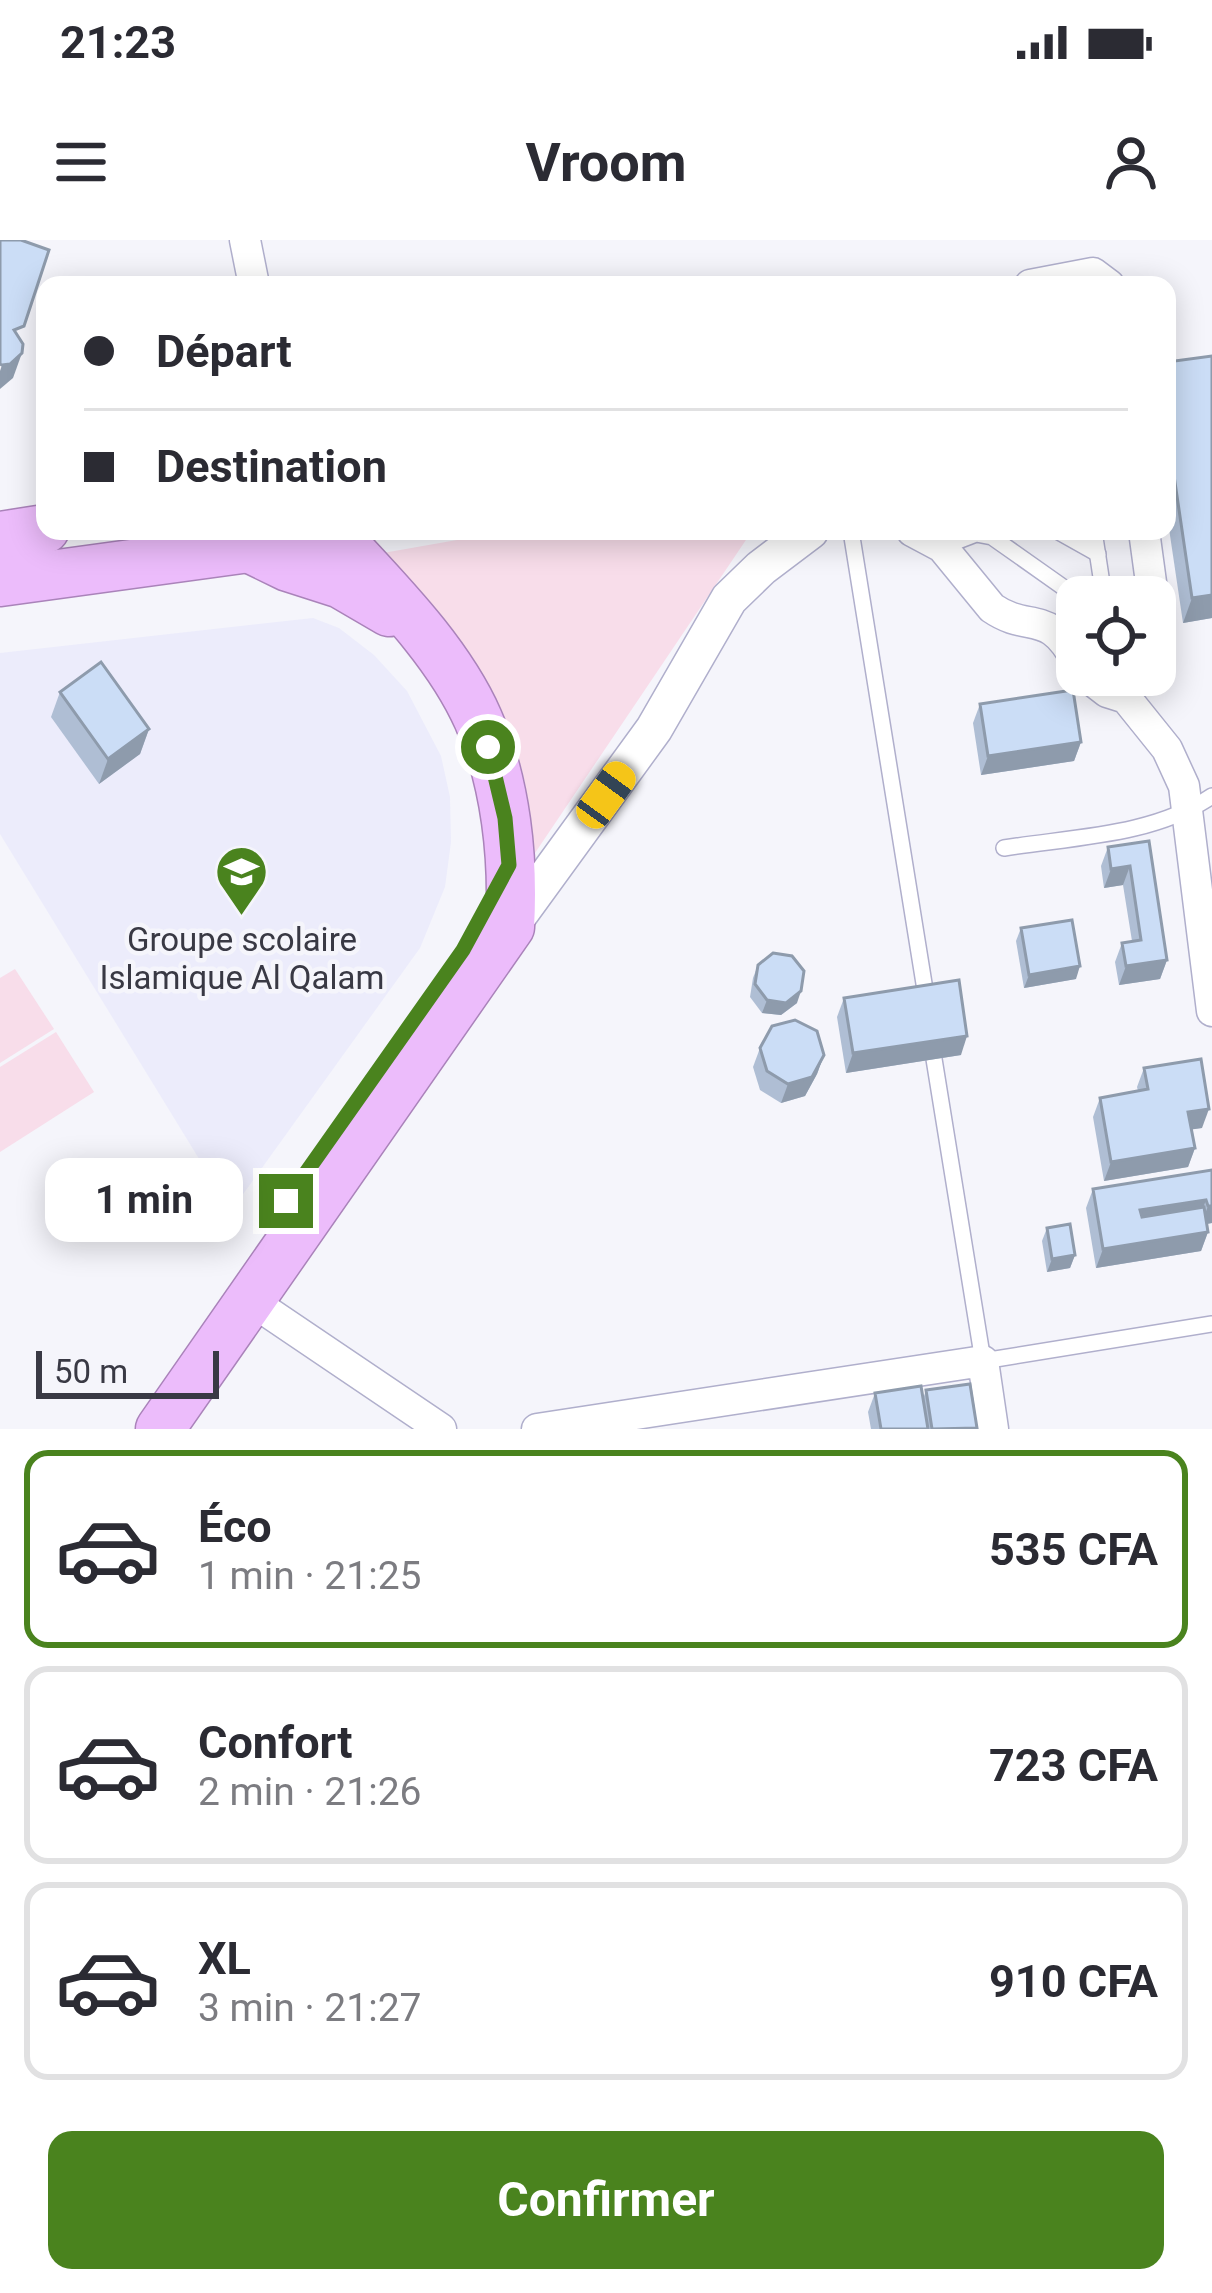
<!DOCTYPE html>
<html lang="fr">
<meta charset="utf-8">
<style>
:root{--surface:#fff;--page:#f7f7f7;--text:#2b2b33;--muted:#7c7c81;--line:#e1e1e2;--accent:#4a831e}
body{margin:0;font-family:Roboto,sans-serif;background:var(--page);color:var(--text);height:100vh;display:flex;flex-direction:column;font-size:45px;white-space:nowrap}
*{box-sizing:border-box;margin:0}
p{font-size:39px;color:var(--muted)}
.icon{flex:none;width:66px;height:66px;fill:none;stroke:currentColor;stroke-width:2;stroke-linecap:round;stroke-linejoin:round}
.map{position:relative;height:1189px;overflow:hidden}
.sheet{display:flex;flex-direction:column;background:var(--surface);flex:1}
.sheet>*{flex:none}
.guide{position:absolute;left:36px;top:36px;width:1140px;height:264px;border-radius:24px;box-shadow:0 6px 30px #0003;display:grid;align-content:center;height:264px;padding:0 48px;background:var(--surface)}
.fabs{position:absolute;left:1056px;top:336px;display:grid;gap:24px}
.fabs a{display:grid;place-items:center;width:120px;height:120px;border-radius:24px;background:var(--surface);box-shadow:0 6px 30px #0003;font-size:60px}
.scale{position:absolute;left:36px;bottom:30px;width:183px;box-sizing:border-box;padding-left:12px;border:6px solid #393944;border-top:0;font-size:33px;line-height:42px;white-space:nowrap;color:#393944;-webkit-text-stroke:9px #f5f5fb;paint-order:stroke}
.end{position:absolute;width:54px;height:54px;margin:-27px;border:15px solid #4a831e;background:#fff;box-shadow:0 0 0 6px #fff}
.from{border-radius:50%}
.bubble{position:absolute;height:84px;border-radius:24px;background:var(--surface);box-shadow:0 6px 30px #0003;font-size:39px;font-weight:700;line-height:84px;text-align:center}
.car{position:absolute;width:36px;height:72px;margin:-36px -18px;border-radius:15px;box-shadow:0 0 9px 3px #0007;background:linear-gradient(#f5c518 24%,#345 0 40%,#f5c518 0 76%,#345 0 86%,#f5c518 0)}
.guide b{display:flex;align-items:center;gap:42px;height:114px;font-size:45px}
.guide b+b{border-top:3px solid var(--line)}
.guide i{width:30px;height:30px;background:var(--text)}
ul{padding:21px 0 0;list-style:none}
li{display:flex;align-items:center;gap:36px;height:198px;margin:0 24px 18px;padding:0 24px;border:6px solid var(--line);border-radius:24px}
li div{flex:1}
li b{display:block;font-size:45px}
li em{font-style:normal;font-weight:700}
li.on{border-color:var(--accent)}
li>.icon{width:108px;height:108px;stroke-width:1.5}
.button{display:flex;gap:24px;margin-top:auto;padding:24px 48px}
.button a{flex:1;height:138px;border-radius:24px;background:var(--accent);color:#fff;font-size:48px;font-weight:700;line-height:138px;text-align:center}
.status{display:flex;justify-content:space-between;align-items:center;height:84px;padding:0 60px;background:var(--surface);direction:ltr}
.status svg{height:33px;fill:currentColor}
header{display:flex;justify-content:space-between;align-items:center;height:156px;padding:0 48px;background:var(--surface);font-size:54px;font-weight:700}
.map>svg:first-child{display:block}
.built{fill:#ececfb}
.green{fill:#f8ddea}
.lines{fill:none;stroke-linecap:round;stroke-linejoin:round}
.service-casing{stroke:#b0afcc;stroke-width:18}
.minor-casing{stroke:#b0afcc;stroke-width:33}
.tertiary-casing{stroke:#b0afcc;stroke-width:39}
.trunk-casing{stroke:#aa83ba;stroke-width:51}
.service{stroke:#fff;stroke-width:15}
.minor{stroke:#fff;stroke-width:30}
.tertiary{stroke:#fff;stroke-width:36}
.trunk{stroke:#ecbcfb;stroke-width:48}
.wall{fill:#afbed4}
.shaded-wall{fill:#8e9bac}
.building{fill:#cbddf6;stroke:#8e9bac;stroke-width:3}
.route{stroke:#4a831e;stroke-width:15}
.labels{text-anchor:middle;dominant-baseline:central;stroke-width:9;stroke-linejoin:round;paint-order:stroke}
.poi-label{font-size:33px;fill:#393944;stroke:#f5f5fb}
</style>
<div class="status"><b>21:23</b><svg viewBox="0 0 49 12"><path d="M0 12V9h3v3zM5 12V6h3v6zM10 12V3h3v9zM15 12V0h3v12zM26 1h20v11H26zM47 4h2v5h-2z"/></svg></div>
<header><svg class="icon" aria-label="menu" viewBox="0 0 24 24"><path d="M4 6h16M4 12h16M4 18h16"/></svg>Vroom<svg class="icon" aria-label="person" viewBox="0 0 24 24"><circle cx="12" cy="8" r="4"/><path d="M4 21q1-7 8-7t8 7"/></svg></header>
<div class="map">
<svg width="1212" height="1189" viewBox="0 0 1212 1189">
<rect width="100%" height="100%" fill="#f5f5fb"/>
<!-- built -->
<path class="built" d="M313 378 339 388 374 415 407 451 441 516 450 557 451 602 445 647 420 708 231 971 0 594V413Z"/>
<!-- green -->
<g class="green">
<path d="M508 291H752L535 613C531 586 529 556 522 530 499 449 446 369 383 313Z"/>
<path d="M15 729 54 789 0 823V738Z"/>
<path d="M56 792 94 852 0 912V827Z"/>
</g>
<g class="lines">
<defs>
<g id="service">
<path d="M851 291 927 762"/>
<path d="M1057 291 1098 314"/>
<path d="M942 307 976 294 992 297 1077 357"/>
<path d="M1084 357 1097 349 1101 337 1094 291"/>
<path d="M1004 608C1073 597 1153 596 1212 556"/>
<path d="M934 819 983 1121 1212 1084"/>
</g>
<g id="minor">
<path d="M245 0 254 45"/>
<path d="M1030 45 1093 33 1109 45"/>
<path d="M912 291 942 307 992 368C1030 394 1048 367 1077 422"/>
<path d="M1144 291 1153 357"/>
<path d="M1155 372 1159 404 1155 423"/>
<path d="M1085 435 1107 452 1126 458 1167 509 1184 546 1212 771"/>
<path d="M250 1060 441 1189"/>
<path d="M537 1189 983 1121 993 1189"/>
</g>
<path id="tertiary" d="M510 687 654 489 729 359 761 328 810 291"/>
<g id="trunk">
<path d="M0 296 45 289"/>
<path d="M251 309 288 327 341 344 389 372"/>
<path d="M0 342 336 296"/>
<path d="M160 1189 510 687C514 619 506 542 478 479 447 409 384 348 332 291"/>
</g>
</defs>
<!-- service casing -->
<use href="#service" class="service-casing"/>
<!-- minor casing -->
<use href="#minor" class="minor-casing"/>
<!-- tertiary casing -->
<use href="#tertiary" class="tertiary-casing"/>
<!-- trunk casing -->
<use href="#trunk" class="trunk-casing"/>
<!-- service -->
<use href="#service" class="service"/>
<!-- minor -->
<use href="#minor" class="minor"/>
<!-- tertiary -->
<use href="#tertiary" class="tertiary"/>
<!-- trunk -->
<use href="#trunk" class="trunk"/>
</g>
<!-- wall -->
<g class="wall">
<path d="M1167 122 1212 378 1183 383 1167 275Z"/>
<path d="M60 452 149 489 140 514 99 544 51 477Z"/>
<path d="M980 464 1081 502 1074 521 981 535 973 483Z"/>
<path d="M1149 601 1167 720 1160 739 1119 745 1115 722 1122 703 1132 701 1123 645 1104 648 1101 626 1108 607Z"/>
<path d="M1021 688 1076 739 1024 748 1016 701Z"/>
<path d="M758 725 797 763 781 775 762 773 750 757 753 738Z"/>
<path d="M844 758 961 815 846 833 837 777Z"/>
<path d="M760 808 824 815 817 834 805 856 781 863 760 850 753 827Z"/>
<path d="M1144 828 1202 888 1191 889 1195 908 1188 927 1104 941 1093 877 1100 858 1138 851 1137 847Z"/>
<path d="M1212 930V983L1206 984 1208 992 1201 1011 1096 1028 1086 968 1093 949Z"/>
<path d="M1047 988 1075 1015 1070 1028 1047 1032 1042 1001Z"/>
<path d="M926 1150 976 1189H871L868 1172 875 1153 923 1159Z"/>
</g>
<!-- shaded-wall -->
<g class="shaded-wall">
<path d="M22 113 13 138 0 149V131L2 125Z"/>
<path d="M1212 355V378L1183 383 1192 358Z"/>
<path d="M149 489 140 514 99 544 108 519Z"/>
<path d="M1081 502 1074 521 981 535 988 516Z"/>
<path d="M1130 626 1123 645 1104 648 1111 629Z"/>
<path d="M1167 720 1160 739 1119 745 1126 726Z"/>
<path d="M1080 726 1076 739 1024 748 1029 735Z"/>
<path d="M801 751 797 763 781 775 762 773 767 760Z"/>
<path d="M967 796 961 815 846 833 853 813Z"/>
<path d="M824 815 817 834 805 856 781 863 788 844Z"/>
<path d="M1209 869 1202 888 1181 891 1188 872Z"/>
<path d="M1195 908 1188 927 1104 941 1111 922Z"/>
<path d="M1206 960 1199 979 1134 989 1140 970Z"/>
<path d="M1208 966H1212V983L1201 985Z"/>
<path d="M1208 992 1201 1011 1096 1028 1103 1009Z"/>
<path d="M1075 1015 1070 1028 1047 1032 1052 1019Z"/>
</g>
<!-- building -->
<g class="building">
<path d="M0 0H21L49 10 24 86 14 90 23 104 22 113 10 124 2 125 0 124Z"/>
<path d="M1212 116V355L1192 358 1167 188V122Z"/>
<path d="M101 422 149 489 108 519 60 452Z"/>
<path d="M1073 450 1081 502 988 516 980 464Z"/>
<path d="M1149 601 1167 720 1126 726 1122 703 1141 700 1130 626 1111 629 1108 607Z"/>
<path d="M1072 680 1080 726 1029 735 1021 688Z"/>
<path d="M773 713 792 716 804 731 801 751 786 763 767 760 755 744 758 725Z"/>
<path d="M959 740 967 796 853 813 844 758Z"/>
<path d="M795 780 817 791 824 815 812 837 788 844 767 831 760 808 772 786Z"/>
<path d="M1201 819 1209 869 1188 872 1195 908 1111 922 1100 858 1148 849 1144 828Z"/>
<path d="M1212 930V966H1208L1206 960 1140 970 1142 977 1204 967 1208 992 1103 1009 1093 949Z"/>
<path d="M1070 984 1075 1015 1052 1019 1047 988Z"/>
<path d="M970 1144 977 1188 932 1189 926 1150Z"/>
<path d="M921 1146 928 1189H881L875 1153Z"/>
</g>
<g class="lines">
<!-- route -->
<path class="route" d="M286 961 463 710 509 625 505 578 488 507"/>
</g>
<!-- icons -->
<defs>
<symbol id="school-pin" viewBox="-11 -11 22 30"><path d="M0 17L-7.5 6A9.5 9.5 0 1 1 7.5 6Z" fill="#4a831e" stroke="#f5f5fb"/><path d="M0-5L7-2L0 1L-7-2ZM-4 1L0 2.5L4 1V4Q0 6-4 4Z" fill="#fff"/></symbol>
</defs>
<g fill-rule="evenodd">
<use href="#school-pin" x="212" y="602" width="59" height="81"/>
</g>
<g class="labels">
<!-- poi labels -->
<g class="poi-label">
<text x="242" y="699">Groupe scolaire<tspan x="242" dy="38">Islamique Al Qalam</tspan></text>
</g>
</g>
</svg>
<div class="fabs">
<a><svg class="icon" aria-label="locate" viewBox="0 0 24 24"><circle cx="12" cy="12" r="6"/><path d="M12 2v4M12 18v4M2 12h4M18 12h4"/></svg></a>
</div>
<div class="scale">50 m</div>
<i class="end from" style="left:488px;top:507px"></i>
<i class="end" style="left:286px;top:961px"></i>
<div class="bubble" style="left:45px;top:918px;width:198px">1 min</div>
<i class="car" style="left:606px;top:555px;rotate:36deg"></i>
<div class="guide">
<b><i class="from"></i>Départ</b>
<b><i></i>Destination</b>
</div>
</div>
<section class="sheet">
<ul>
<li class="on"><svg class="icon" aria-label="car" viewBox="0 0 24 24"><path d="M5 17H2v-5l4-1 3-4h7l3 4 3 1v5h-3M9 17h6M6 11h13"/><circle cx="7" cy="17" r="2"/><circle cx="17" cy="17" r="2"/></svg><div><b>Éco</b><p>1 min · 21:25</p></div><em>535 CFA</em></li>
<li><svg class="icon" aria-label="car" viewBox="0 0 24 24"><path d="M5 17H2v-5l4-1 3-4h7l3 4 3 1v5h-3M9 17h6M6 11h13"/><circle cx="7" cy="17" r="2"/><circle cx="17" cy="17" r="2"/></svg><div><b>Confort</b><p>2 min · 21:26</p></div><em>723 CFA</em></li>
<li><svg class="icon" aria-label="car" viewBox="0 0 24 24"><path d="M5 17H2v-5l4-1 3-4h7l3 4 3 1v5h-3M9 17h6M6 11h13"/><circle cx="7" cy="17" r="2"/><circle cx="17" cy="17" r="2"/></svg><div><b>XL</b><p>3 min · 21:27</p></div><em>910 CFA</em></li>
</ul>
<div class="button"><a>Confirmer</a></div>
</section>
